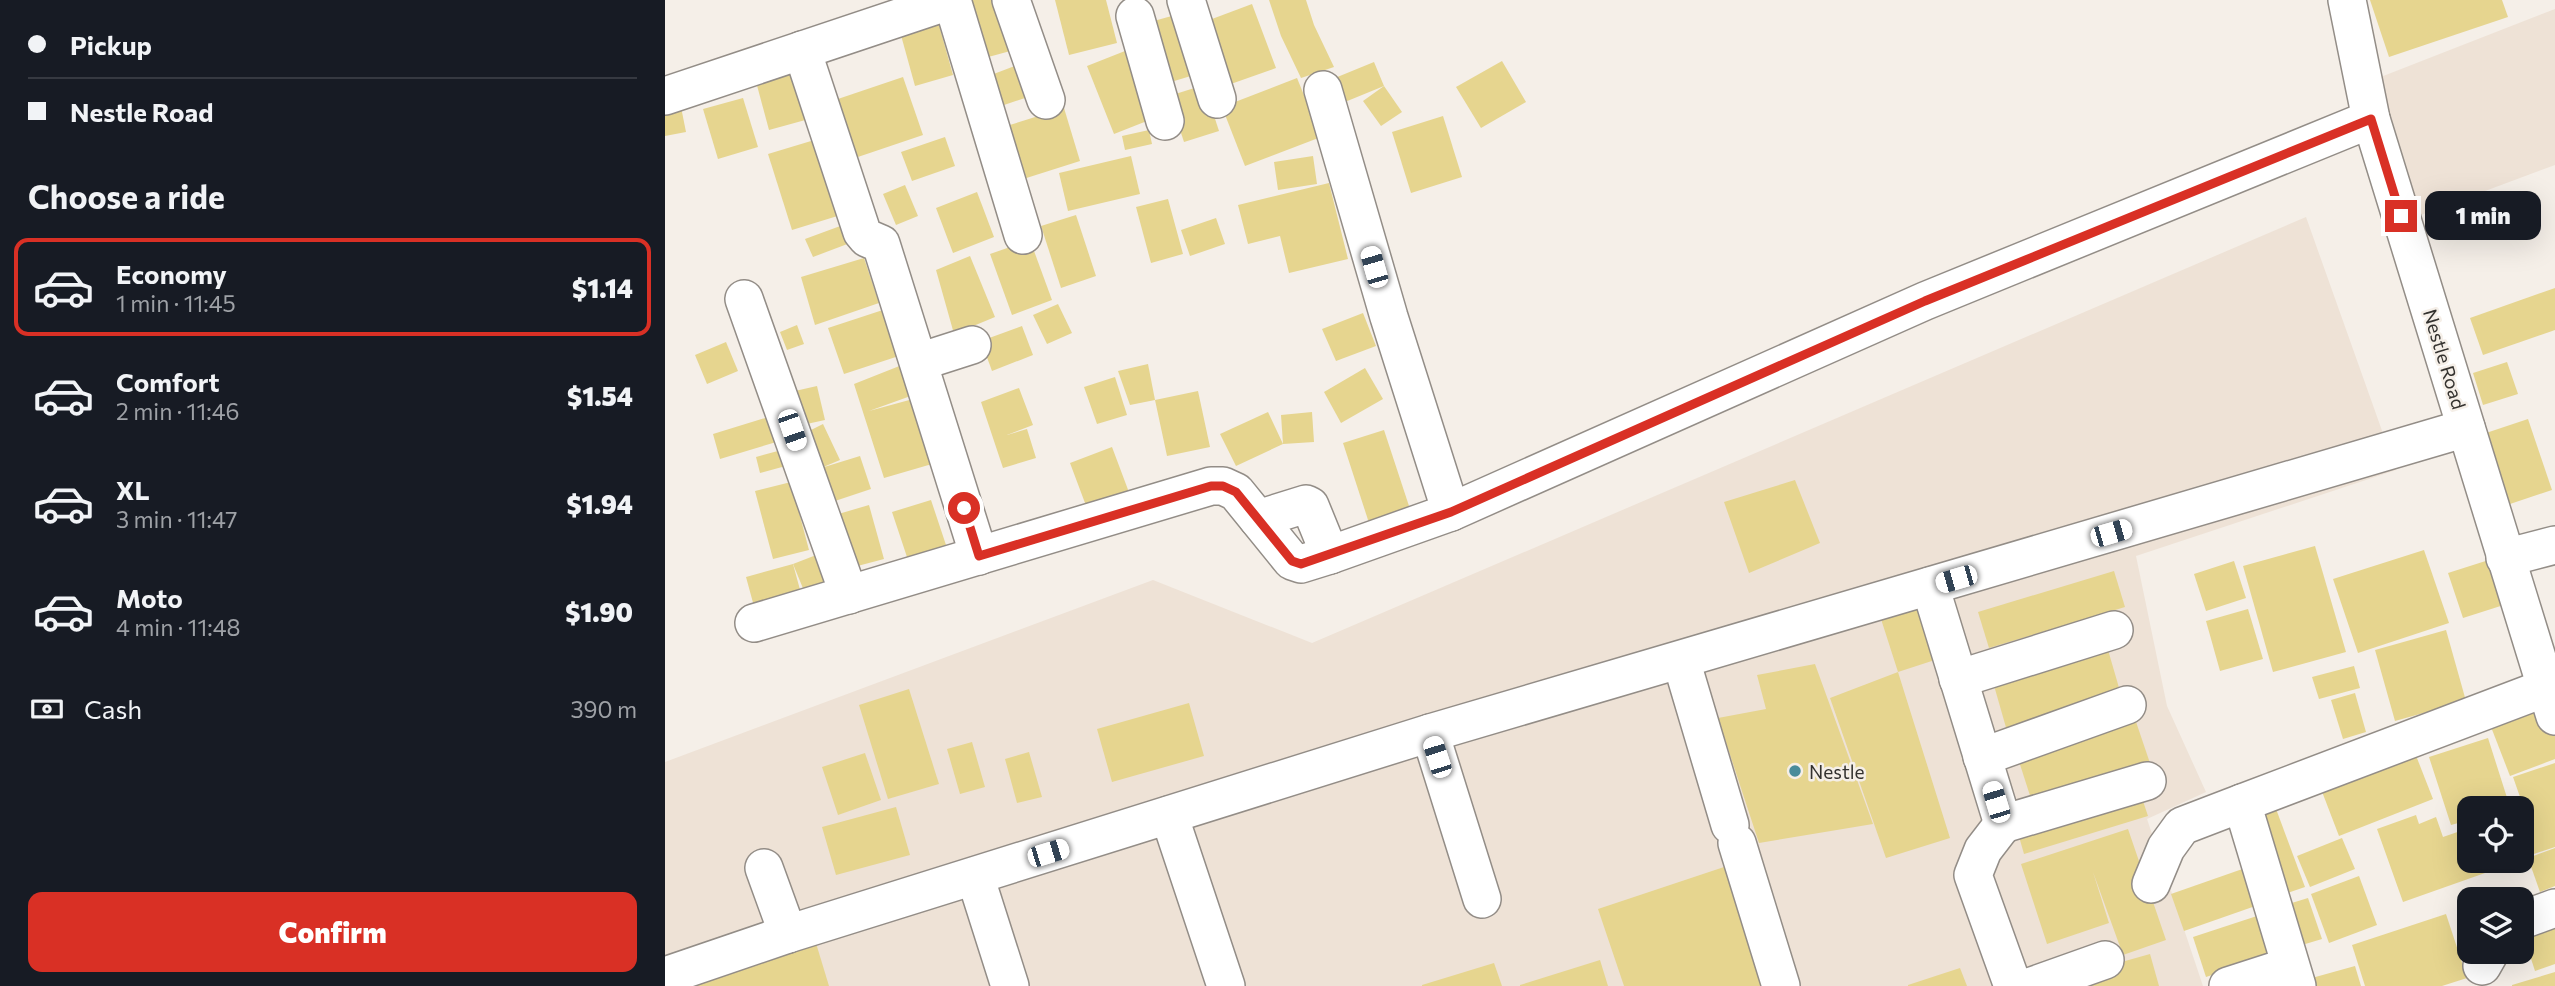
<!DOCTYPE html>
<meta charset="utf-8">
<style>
:root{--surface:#171b24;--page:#20242c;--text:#f1f3f6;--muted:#9ea1a6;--line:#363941;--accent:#d93025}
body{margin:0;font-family:Commissioner,sans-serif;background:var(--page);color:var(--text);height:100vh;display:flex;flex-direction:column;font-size:26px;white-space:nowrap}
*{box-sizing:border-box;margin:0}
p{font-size:23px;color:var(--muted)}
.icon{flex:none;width:38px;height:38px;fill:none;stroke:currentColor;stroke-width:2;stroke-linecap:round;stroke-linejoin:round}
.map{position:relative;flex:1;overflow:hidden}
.panel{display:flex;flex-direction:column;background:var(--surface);width:665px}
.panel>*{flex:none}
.banner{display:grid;align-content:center;height:154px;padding:0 28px;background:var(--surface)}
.tools{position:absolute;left:1792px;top:796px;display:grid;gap:14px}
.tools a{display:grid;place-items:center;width:77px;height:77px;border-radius:14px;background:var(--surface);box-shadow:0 7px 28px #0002;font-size:35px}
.end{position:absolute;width:32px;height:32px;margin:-16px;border:9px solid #d93025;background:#fff;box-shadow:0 0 0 4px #fff}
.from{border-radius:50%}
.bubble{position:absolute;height:49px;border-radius:14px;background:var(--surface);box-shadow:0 7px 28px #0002;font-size:23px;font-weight:800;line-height:49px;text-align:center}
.car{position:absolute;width:21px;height:42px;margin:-21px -10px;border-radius:9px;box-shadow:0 0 5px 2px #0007;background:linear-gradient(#fff 24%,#345 0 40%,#fff 0 76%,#345 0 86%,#fff 0)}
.banner b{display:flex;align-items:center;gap:24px;height:66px;font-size:26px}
.banner b+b{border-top:2px solid var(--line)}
.banner i{width:18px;height:18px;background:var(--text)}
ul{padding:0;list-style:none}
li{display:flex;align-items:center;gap:21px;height:98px;margin:0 14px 10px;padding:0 14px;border:4px solid transparent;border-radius:14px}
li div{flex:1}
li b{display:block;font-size:26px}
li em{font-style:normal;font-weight:800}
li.active{border-color:var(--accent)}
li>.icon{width:63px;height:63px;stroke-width:1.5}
h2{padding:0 28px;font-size:32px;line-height:84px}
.pay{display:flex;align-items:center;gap:18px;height:77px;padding:0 28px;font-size:26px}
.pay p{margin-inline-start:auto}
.button{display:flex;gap:14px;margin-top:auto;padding:14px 28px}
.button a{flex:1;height:80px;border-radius:14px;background:var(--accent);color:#fff;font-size:28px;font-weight:800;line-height:80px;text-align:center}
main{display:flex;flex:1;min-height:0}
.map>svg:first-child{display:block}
.built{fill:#eee2d6}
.building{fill:#e6d58f}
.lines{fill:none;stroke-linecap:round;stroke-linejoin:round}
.minor-casing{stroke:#938d87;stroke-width:40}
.minor{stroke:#fff;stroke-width:37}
.route{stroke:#d93025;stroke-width:9}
.poi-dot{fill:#488b9a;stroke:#f5efe8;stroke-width:2.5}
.labels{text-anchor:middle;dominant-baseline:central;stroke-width:5;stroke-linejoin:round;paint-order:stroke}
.street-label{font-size:19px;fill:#34322f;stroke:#f5efe8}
.poi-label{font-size:19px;fill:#34322f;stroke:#f5efe8;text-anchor:start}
</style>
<main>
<section class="panel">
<div class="banner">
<b><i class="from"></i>Pickup</b>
<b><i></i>Nestle Road</b>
</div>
<h2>Choose a ride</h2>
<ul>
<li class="active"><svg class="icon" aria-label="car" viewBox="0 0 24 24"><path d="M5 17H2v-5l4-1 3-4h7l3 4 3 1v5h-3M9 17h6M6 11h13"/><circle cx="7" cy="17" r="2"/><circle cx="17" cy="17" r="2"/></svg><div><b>Economy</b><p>1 min · 11:45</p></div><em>$1.14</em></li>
<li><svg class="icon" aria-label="car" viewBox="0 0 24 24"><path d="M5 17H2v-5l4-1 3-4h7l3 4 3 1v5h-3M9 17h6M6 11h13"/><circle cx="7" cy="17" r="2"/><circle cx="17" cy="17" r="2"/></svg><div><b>Comfort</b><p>2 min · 11:46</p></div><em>$1.54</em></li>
<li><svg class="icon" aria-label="car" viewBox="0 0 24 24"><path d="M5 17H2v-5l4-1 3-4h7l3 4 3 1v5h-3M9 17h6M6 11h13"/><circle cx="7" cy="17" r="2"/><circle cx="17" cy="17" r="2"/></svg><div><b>XL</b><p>3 min · 11:47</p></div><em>$1.94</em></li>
<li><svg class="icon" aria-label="car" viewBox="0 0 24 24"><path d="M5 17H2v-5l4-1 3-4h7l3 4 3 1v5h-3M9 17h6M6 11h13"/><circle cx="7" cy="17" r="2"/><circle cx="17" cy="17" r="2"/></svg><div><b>Moto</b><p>4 min · 11:48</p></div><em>$1.90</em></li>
</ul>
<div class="pay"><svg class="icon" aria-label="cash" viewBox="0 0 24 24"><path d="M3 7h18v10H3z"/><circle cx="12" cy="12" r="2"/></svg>Cash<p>390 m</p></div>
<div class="button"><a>Confirm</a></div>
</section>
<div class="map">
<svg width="1890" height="986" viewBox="0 0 1890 986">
<rect width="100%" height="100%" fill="#f5efe8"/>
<!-- built -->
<g class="built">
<path d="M1890 9V165L1748 218 1708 80Z"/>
<path d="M1641 217 1731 470 1471 556 1502 706 1541 792 1482 819 1538 986H0V762L488 580 647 643Z"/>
</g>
<!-- building -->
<g class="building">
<path d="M299 0H335L349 50 316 59Z"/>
<path d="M390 0H441L452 43 404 55Z"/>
<path d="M604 0H641L649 25 669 67 636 78 616 36Z"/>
<path d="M1705 0H1837L1843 17 1724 57Z"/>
<path d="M587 4 611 68 563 85 539 22Z"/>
<path d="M521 12 539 72 496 85 478 24Z"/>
<path d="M272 18 288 75 250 86 234 28Z"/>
<path d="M460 51 487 119 449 134 422 66Z"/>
<path d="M837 61 861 102 816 128 791 87Z"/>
<path d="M709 62 719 86 675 104 665 80Z"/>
<path d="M355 64 366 96 336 106 326 75Z"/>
<path d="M130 67 144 119 104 130 90 78Z"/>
<path d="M238 77 258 135 184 160 164 102Z"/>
<path d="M632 78 656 137 580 166 557 107Z"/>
<path d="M539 85 554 131 519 142 504 96Z"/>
<path d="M719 86 737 112 716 126 698 101Z"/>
<path d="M78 98 93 147 53 159 38 109Z"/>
<path d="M16 107 21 132 0 136V110Z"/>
<path d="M399 108 415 161 352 181 335 128Z"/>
<path d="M778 116 797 177 746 193 727 132Z"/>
<path d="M484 130 487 144 460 150 457 136Z"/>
<path d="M280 137 290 166 247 181 236 152Z"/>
<path d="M156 138 179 214 127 230 103 154Z"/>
<path d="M466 156 475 194 403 211 394 173Z"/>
<path d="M648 156 652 184 613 190 609 162Z"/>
<path d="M664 183 683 259 624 273 615 236 583 244 573 205Z"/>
<path d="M240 185 253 216 231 225 218 194Z"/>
<path d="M312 192 329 237 288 253 271 208Z"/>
<path d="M503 199 518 254 486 263 471 207Z"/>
<path d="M411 215 431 276 396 288 376 226Z"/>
<path d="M551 218 560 244 525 256 516 230Z"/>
<path d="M178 225 185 243 148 257 140 239Z"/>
<path d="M365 240 387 300 347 315 325 254Z"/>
<path d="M305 256 330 317 289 334 271 270Z"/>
<path d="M199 258 214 303 150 325 136 277Z"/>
<path d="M1890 288V330L1818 355 1805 318Z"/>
<path d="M393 304 407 333 382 344 368 315Z"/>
<path d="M227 307 243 353 179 374 163 328Z"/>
<path d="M698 313 711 346 671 361 657 329Z"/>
<path d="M132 325 139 344 122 350 115 332Z"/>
<path d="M357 326 368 355 327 371 316 341Z"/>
<path d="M61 342 73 371 42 384 30 355Z"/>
<path d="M1842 362 1853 394 1818 405 1808 373Z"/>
<path d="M242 363 254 393 204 411 248 399 267 464 219 478 189 384Z"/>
<path d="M483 364 490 400 465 405 453 371Z"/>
<path d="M700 368 718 399 676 423 659 392Z"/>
<path d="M450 377 462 415 432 424 419 387Z"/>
<path d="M152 386 160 420 137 425 130 391Z"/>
<path d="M354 388 368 425 342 435 362 429 371 458 338 468 316 402Z"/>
<path d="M533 391 545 447 502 456 490 400Z"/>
<path d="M603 412 618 444 571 466 555 434Z"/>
<path d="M647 412 649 442 618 444 616 415Z"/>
<path d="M110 415 118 440 55 459 48 434Z"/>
<path d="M1863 419 1887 490 1845 504 1821 433Z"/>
<path d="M158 424 175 460 156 468 195 456 206 489 167 502 140 433Z"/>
<path d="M719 430 746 512 705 526 678 443Z"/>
<path d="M447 447 465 495 423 511 405 463Z"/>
<path d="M124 448 128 464 95 473 91 457Z"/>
<path d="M1130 480 1155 543 1084 573 1059 502Z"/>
<path d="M126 482 144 550 108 559 90 491Z"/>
<path d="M266 500 282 548 243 560 227 512Z"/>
<path d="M204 505 219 559 185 568 170 515Z"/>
<path d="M1650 546 1681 652 1608 672 1578 566Z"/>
<path d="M1759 550 1784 623 1693 653 1668 579Z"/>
<path d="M159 552 175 591 144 603 128 564Z"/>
<path d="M1830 558 1845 603 1798 618 1783 573Z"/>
<path d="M1569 561 1581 598 1541 611 1529 574Z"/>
<path d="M128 564 137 597 90 610 81 577Z"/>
<path d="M1449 571 1460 607 1324 648 1313 612Z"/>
<path d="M1258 605 1276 658 1233 672 1285 838 1221 858 1165 698 1233 672 1216 619Z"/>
<path d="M1583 609 1598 659 1555 671 1541 621Z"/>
<path d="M1781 630 1801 701 1730 721 1710 650Z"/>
<path d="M1441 643 1457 698 1342 731 1326 675Z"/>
<path d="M1150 664 1208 824 1094 843 1053 718 1101 709 1092 675Z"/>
<path d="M1689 666 1695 688 1654 699 1647 677Z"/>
<path d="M244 689 274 784 223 799 194 705Z"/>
<path d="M1690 693 1701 732 1678 739 1666 700Z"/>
<path d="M1874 694 1890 735V759L1845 776 1821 714Z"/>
<path d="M524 703 539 756 447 782 432 729Z"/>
<path d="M1468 713 1487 769 1369 808 1351 752Z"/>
<path d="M1823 738 1845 807 1804 808V820L1786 825 1764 757Z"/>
<path d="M307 742 320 787 295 794 282 749Z"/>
<path d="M364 752 377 797 352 803 340 759Z"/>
<path d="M200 753 216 800 173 815 157 767Z"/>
<path d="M1750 753 1768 799 1674 836 1656 789Z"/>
<path d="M1890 763V847L1857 858V815L1861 814 1848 777Z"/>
<path d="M1474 789 1483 816 1359 854 1351 826Z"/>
<path d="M1607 798 1640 887 1614 896 1582 807Z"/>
<path d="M231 807 245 855 171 875 157 827Z"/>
<path d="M1751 815 1754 824 1771 817 1778 837 1804 828V861H1816L1820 873 1738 902 1712 829Z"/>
<path d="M1463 829 1501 940 1458 955 1428 872 1444 923 1382 944 1356 864Z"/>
<path d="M1677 838 1690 869 1645 887 1632 856Z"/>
<path d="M1890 848V886L1875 892 1863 858Z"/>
<path d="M1065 865 1106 986H959L933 909Z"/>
<path d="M1586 866 1599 903 1519 931 1506 894Z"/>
<path d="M1694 876 1712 925 1664 943 1646 894Z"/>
<path d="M1643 898 1657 939 1627 948 1614 907Z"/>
<path d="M1781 914 1802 978 1777 986H1700L1687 945Z"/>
<path d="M1595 915 1608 955 1541 977 1528 937Z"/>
<path d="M1890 919V964L1870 971 1857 931Z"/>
<path d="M147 930 164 986H0Z"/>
<path d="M1485 954 1494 986H1375V985Z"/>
<path d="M935 960 943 986H855V985Z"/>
<path d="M829 963 837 986H757V985Z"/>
<path d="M1690 966 1696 986H1638L1636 981Z"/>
<path d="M1295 968 1302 986H1243V985Z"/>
<path d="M1890 972V986H1847V985Z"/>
</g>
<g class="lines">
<defs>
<g id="minor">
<path d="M287 0 358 235"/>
<path d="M346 0 381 100"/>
<path d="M521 0 552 99"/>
<path d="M1682 0 1706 119 1890 716"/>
<path d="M470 16 500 121"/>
<path d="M137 50 197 232 202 238 216 244 314 556"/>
<path d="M658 90 724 317 786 512"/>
<path d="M0 96 287 0"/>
<path d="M79 299 184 595"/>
<path d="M254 362 307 345"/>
<path d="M593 519 641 504 645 506 665 555"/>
<path d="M1840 558 1890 545"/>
<path d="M1265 586 1338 824 1482 781"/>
<path d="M89 623 546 486H558L571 492 627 561 636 564 665 555 786 512 1260 301 1706 119"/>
<path d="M1016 660 1065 825"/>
<path d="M1293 679 1449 630"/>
<path d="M765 733 817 899"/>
<path d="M1317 757 1462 705"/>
<path d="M504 815 561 986"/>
<path d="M1338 824 1318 850 1308 875 1345 978 1351 985 1355 986"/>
<path d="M1072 843 1116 986"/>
<path d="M99 868 123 934"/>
<path d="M310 876 345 986"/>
<path d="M1486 884 1501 848 1517 826 1577 803"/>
<path d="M1857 920 1890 908"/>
<path d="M1817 966 1825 952"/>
<path d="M0 976 123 934 765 733 1801 428"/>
<path d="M1367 986 1440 960"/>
<path d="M1563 986 1625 966"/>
<path d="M1632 986 1577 803 1880 688"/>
</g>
</defs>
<!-- minor casing -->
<use href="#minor" class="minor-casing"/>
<!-- minor -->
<use href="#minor" class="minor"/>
</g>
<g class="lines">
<!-- route -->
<path class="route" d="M299 508 314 556 546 486H558L571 492 627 561 636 564 786 512 1260 301 1706 119 1736 216"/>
</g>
<!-- markers -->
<circle class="poi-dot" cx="1130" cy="771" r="7"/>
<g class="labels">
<!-- street labels -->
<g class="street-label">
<text transform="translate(1780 359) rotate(73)">Nestle Road</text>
</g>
<!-- poi labels -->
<g class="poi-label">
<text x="1144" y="771">Nestle</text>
</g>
</g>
</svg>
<div class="tools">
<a><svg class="icon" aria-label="locate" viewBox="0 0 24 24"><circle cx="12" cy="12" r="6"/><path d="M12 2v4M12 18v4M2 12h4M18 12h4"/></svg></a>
<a><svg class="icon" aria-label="layers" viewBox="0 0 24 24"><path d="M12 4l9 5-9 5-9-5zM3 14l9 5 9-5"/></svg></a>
</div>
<i class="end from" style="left:299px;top:508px"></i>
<i class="end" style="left:1736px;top:216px"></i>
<div class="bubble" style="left:1760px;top:191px;width:116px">1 min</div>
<i class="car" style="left:709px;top:267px;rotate:344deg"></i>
<i class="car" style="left:127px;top:430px;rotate:161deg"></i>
<i class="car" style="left:1446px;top:533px;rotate:74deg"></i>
<i class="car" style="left:1291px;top:579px;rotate:254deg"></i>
<i class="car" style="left:772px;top:757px;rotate:342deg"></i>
<i class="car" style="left:1331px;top:802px;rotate:343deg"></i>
<i class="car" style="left:383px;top:853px;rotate:73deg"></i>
</div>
</main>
